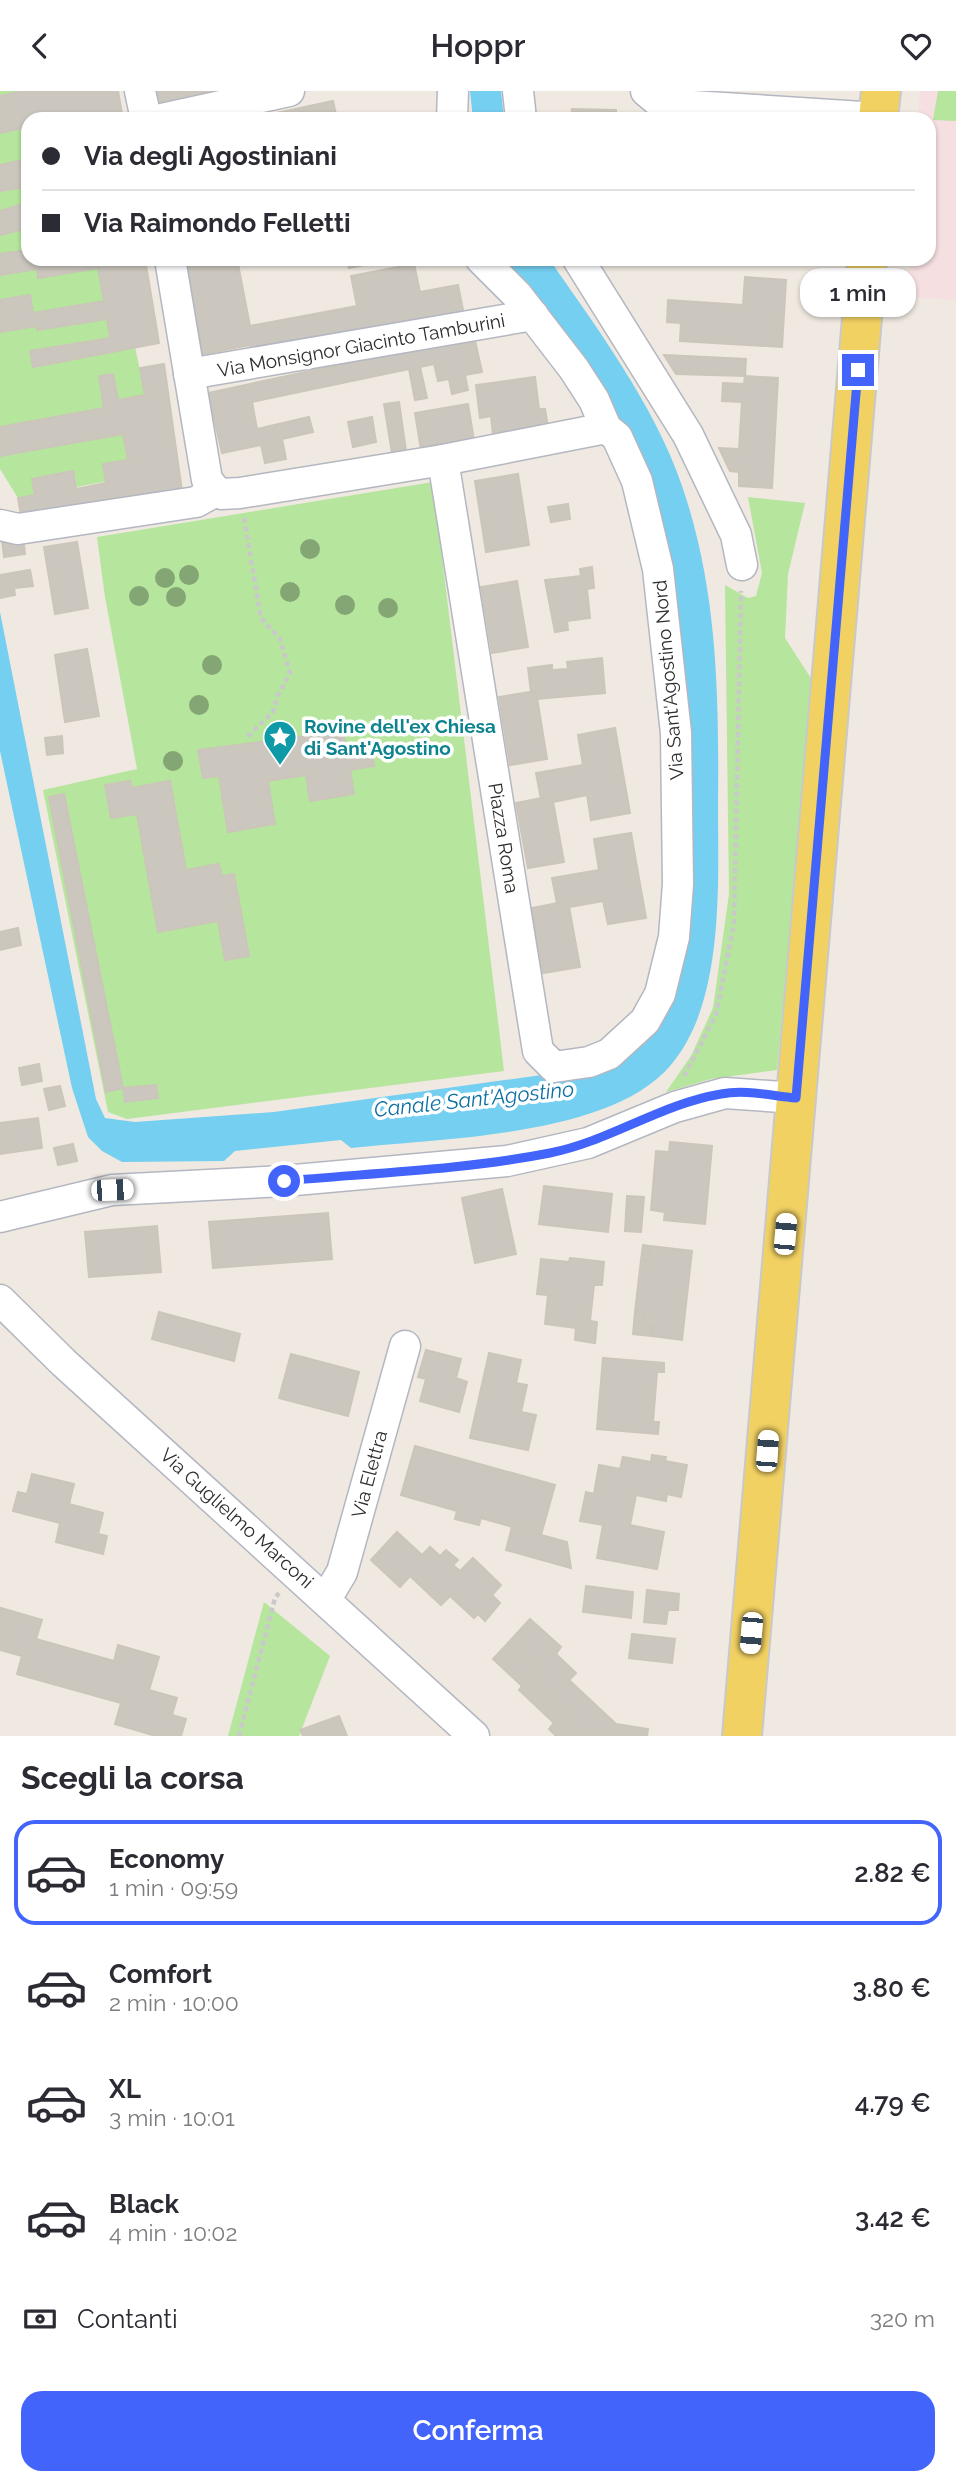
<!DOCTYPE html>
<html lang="it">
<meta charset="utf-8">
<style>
:root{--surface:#fff;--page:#f2f2f3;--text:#2b2b33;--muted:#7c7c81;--line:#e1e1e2;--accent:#4264fb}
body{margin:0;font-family:Raleway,sans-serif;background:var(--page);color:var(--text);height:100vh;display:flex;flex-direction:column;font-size:26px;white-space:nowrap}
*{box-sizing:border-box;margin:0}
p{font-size:23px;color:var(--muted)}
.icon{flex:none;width:38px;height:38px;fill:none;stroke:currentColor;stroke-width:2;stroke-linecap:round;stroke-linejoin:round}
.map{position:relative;height:1645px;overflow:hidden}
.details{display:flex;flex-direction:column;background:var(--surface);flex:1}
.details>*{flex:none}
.banner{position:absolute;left:21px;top:21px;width:915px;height:154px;border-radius:21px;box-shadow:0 2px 5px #0004;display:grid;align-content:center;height:154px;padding:0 21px;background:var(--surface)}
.end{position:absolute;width:32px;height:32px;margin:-16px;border:9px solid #4264fb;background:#fff;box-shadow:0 0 0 4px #fff}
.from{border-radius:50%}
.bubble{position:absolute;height:49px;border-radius:21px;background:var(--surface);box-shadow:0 2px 5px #0004;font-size:23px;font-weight:600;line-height:49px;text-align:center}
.car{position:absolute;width:21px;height:42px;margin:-21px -10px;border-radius:9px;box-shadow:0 0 5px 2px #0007;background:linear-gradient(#fff 24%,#345 0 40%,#fff 0 76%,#345 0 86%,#fff 0)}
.banner b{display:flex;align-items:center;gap:24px;height:66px;font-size:26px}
.banner b+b{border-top:2px solid var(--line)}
.banner i{width:18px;height:18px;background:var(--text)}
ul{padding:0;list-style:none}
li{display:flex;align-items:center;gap:21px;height:105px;margin:0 14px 10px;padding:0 7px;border:4px solid transparent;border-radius:21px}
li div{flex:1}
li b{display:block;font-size:26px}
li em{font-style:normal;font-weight:600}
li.active{border-color:var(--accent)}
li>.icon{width:63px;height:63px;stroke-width:1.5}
h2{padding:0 21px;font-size:32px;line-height:84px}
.pay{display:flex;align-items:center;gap:18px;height:77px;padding:0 21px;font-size:26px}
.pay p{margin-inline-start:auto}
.button{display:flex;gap:14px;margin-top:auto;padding:14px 21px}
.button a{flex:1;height:80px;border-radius:21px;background:var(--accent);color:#fff;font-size:28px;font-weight:600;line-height:80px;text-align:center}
header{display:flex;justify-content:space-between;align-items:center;height:91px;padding:0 21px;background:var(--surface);font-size:32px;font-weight:600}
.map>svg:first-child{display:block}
.medical{fill:#f5dfe0}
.green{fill:#b6e59e}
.water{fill:#75cff0}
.building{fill:#cbc7bf;stroke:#cbc5ba;stroke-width:2}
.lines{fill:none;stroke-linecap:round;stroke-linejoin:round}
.minor-casing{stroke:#b4b7c1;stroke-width:33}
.major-casing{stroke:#c9c9c9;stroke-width:42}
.path{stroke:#c9c9c9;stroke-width:4.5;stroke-dasharray:5 3.5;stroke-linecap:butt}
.minor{stroke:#fff;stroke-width:30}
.major{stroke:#f2d163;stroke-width:38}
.tree{fill:#84a574}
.route{stroke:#4264fb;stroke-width:9}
.labels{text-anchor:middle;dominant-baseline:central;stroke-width:7;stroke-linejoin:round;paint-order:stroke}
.street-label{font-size:19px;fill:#2e2e2e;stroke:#fff}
.culture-label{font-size:19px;font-weight:bold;fill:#0d838f;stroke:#fff;text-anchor:start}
.water-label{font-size:21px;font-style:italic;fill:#0d6fa3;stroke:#fff}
</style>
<header><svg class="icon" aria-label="back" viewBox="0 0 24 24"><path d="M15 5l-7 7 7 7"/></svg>Hoppr<svg class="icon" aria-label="heart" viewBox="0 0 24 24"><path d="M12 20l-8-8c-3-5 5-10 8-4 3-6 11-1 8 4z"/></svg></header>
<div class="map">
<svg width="956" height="1645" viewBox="0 0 956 1645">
<rect width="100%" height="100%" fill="#efe9e1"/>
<!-- medical -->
<path class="medical" d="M920 0H956V209L908 206 910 168H929V28H918Z"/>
<!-- green -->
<g class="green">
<path d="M0 0H82L28 28V168H117L145 304 156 381 18 407 0 378Z"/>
<path d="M938 0H956V30L933 29Z"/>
<path d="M433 391 504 980 127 1028 108 1021 43 699 137 678 105 506 97 446Z"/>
<path d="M748 406 805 412 788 483 785 547 814 592 777 979 711 988 666 1001 691 965 713 917 729 803 725 494 748 507 756 505 762 482Z"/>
<path d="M264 1511 330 1565 299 1645H228Z"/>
</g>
<!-- water -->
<g class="water">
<path d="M470 0H501L504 28H473Z"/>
<path d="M505 168H549C597 237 655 315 682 395 718 499 719 606 718 715 718 792 725 912 670 975 609 1046 440 1047 351 1057L341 1049 235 1060 224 1070 122 1071 102 1060 88 1046 72 997 0 660V521L96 1008 105 1027 135 1031 274 1021 556 982 662 914 674 537 580 262Z"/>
</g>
<!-- building -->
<g class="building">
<path d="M23 0H118L123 28H28V36L0 42V5Z"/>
<path d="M149 0H216L152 13Z"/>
<path d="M333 10 337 28H248Z"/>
<path d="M572 18 616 19V28H571Z"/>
<path d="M28 68V96L0 100V74Z"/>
<path d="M23 113 28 137 0 144V120Z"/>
<path d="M28 159V168H145L159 252 33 276 30 260 110 247 107 228 37 239 36 235 0 241V209L30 204 33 222 104 210 98 177 38 187 37 178 0 184V163Z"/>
<path d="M185 168H237L250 235 357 215 351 185 414 173 420 201 458 194 465 229 253 269 250 254 203 263Z"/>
<path d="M272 168H305L273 174Z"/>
<path d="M347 168H394L349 177Z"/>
<path d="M674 168H730V171Z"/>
<path d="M745 186 786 189 782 256 680 250 681 232 667 231 668 209 743 214Z"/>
<path d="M474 245 482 281 465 284 468 299 452 303 449 288 438 290 434 273 420 276 427 307 415 309 409 278 252 311 257 338 309 326 313 341 282 348 286 368 265 372 261 354 222 362 208 302Z"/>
<path d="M664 264 746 268 745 285 676 283Z"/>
<path d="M164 273 182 400 22 430 18 407 35 404 32 388 73 380 76 398 106 392 103 373 128 369 123 343 0 365V336L104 317 99 285 113 283 118 309 145 304 140 277Z"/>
<path d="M745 285 778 287 772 397 739 395V381L730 380 719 357 739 358 742 311 722 310 723 292 744 293Z"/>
<path d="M535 286 539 318H545L550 347 494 354 491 325 480 327 476 294Z"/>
<path d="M399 311 406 360 392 362 384 313Z"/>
<path d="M468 313 475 355 422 365 415 322Z"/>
<path d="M372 326 376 351 353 356 348 331Z"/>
<path d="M518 383 529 454 486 461 475 390Z"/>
<path d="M568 413 570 428 551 431 548 416Z"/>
<path d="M23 445 25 463 4 466 2 448Z"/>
<path d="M77 451 88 517 55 523 44 456Z"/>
<path d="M592 476 594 497 587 498 590 527 567 530 568 539 555 541 545 489 581 485 580 478Z"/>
<path d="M30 479 33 495 14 497 15 504 0 507V484Z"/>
<path d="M517 490 528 556 492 562 481 496Z"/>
<path d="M87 558 99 625 65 631 55 564Z"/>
<path d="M602 567 605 602 537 608 536 600 531 601 528 577 552 574V579L568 578 567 571Z"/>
<path d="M536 600 547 668 510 674 499 606Z"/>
<path d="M615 637 630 722 591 729 587 704 553 711 552 705 541 708 536 682 583 674 578 644Z"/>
<path d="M343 640 347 661 371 657 374 675 350 679 354 703 310 710 306 684 268 690 275 733 228 741 219 685 203 687 198 659Z"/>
<path d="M62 645 63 662 47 664 45 647Z"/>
<path d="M130 690 132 697 170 690 186 779 219 773 222 785 234 783 249 865 225 869 218 830 158 841 137 723 111 727 105 694Z"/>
<path d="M64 703 123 997 106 1001 49 706Z"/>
<path d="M552 705 564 771 528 777 516 712Z"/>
<path d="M631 742 646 827 608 833 603 810 569 816 568 810 557 812 552 787 599 779 594 748Z"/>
<path d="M568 810 580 876 543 882 532 817Z"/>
<path d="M18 837 21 854 0 859V841Z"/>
<path d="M39 973 42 990 22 994 19 977Z"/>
<path d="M156 994 158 1007 125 1011 123 997Z"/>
<path d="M60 995 65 1015 49 1019 44 998Z"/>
<path d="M38 1027 42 1057 0 1063V1032Z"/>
<path d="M670 1051 712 1055 705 1133 664 1129 665 1121 651 1119 656 1060 669 1061Z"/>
<path d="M73 1053 77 1070 58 1074 54 1057Z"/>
<path d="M544 1095 612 1103 608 1141 539 1133Z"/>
<path d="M502 1098 516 1163 475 1172 462 1107Z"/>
<path d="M627 1105 644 1106 641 1141 625 1140Z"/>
<path d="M328 1122 332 1168 213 1177 209 1131Z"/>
<path d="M157 1135 161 1181 89 1186 85 1141Z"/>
<path d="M643 1154 650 1155 649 1170 641 1169Z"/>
<path d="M650 1155 692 1160 682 1249 651 1245 653 1236 644 1235 645 1222 635 1221 641 1169 649 1170Z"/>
<path d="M570 1167 604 1171 602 1194H594L590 1230 597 1231 595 1252 575 1249 576 1237 545 1233 548 1204 537 1203 541 1168 569 1171Z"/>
<path d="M159 1221 240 1243 234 1270 152 1248Z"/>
<path d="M635 1221 645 1222 644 1235 653 1236 651 1245 633 1243Z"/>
<path d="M426 1259 461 1268 456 1287 467 1291 459 1321 420 1310 426 1288 418 1286Z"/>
<path d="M489 1262 521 1269 516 1292 527 1294 521 1321 536 1324 528 1359 470 1347Z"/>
<path d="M291 1263 359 1281 348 1325 279 1307Z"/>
<path d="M603 1267 664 1272V1281H657L653 1331H659L658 1343 597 1338Z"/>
<path d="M415 1355 555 1394 541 1444 481 1427 479 1434 455 1428 457 1420 401 1404Z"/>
<path d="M652 1364 666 1366 665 1370 687 1374 681 1406 667 1403 666 1410 636 1404 630 1434 664 1441 657 1478 597 1467 603 1434 580 1430 586 1401 594 1403 599 1374 620 1378 623 1366 651 1371Z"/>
<path d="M32 1383 74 1393 69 1413 103 1422 98 1443 107 1445 103 1463 56 1451 60 1432 13 1420 18 1401 27 1403Z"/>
<path d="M512 1436 567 1451 571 1477 506 1459Z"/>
<path d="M397 1441 422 1464 430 1456 440 1465 446 1459 458 1469 453 1474 460 1480 473 1467 501 1494 492 1504 500 1512 485 1530 478 1523 474 1527 450 1505 441 1514 410 1485 400 1496 371 1469Z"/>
<path d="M586 1495 633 1501 631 1527 583 1521Z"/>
<path d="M647 1499 679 1503 678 1519H668L666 1533 644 1531Z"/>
<path d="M1 1517 42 1529 36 1548 114 1570 118 1554 159 1566 149 1599 177 1607 172 1624 186 1628 181 1645H156L115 1633 121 1612 17 1583 22 1565 0 1559Z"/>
<path d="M530 1528 561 1556 556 1563 576 1582 569 1589 616 1633 648 1638 647 1645H580L562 1627 566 1622 536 1594 544 1586 508 1552Z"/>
<path d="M632 1543 675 1548 672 1572 629 1567Z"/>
<path d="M508 1552 544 1586 536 1594 566 1622 562 1627 580 1645H556L549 1638 554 1632 519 1599 522 1595 493 1568Z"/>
<path d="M339 1625 347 1645H303L300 1639Z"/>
</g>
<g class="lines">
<defs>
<g id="minor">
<path d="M140 0 146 28"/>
<path d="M518 0 521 28"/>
<path d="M646 0 658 10 677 14 878 27"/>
<path d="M162 28 289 0"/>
<path d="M452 28 453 0"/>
<path d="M170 168 207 389 216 400"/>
<path d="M578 168 688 344 736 444 742 474"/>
<path d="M189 283 533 224"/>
<path d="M443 369 538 960 554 976 589 971 609 963 645 930 660 903 674 846 678 793 676 642 658 478 637 390 617 346 606 337 594 309 574 278 517 204 481 168"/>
<path d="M0 434 18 438 196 411 216 400 221 403 240 402 443 369 606 337"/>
<path d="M0 1126 112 1099 284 1090 507 1070 588 1052 675 1016 725 1002 796 1007"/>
<path d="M0 1209 64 1272 474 1645"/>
<path d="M326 1508 342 1481 405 1255"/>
</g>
<g id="major">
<path d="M878 28 881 0"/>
<path d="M742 1645 867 168"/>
</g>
</defs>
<!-- minor casing -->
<use href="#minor" class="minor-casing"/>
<!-- major casing -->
<use href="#major" class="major-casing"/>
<!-- path -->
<g class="path">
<path d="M244 427 261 527 280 548 290 582 278 604 273 621 247 646"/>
<path d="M684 985 716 924 734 832 741 500"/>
<path d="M239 1645 275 1507 279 1502"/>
</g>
<!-- minor -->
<use href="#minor" class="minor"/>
<!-- major -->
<use href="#major" class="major"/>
</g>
<!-- trees -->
<g class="tree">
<circle cx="310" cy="458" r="10"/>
<circle cx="189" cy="484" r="10"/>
<circle cx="165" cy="487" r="10"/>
<circle cx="290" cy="501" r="10"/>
<circle cx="139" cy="505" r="10"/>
<circle cx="176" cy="506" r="10"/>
<circle cx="345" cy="514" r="10"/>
<circle cx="388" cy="517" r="10"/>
<circle cx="212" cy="574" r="10"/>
<circle cx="199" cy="614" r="10"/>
<circle cx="173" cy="670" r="10"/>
</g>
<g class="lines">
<!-- route -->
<path class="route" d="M284 1090C373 1082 463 1079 550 1062 610 1050 661 1013 721 1003 745 998 772 1005 796 1007L858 279"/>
</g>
<!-- icons -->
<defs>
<symbol id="sight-pin" viewBox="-11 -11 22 30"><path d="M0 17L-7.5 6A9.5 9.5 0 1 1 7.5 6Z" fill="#0f9aa8" stroke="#fff"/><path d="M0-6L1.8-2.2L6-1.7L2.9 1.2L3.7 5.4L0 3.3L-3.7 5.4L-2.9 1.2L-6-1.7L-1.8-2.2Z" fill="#fff"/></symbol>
</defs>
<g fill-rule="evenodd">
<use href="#sight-pin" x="261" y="627" width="38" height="52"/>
</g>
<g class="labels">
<!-- street labels -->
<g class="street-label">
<text transform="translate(361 254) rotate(-10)">Via Monsignor Giacinto Tamburini</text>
<text transform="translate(668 589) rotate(-95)">Via Sant'Agostino Nord</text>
<text transform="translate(504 747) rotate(81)">Piazza Roma</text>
<text transform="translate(369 1383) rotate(-75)">Via Elettra</text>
<text transform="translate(237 1427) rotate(42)">Via Guglielmo Marconi</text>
</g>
<!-- culture labels -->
<g class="culture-label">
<text x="304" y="635">Rovine dell'ex Chiesa<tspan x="304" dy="22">di Sant'Agostino</tspan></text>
</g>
<!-- water labels -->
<g class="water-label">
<text transform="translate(474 1008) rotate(-6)">Canale Sant'Agostino</text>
</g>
</g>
</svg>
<i class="end from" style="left:284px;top:1090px"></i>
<i class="end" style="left:858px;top:279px"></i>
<div class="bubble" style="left:800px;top:177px;width:116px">1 min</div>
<i class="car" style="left:112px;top:1099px;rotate:88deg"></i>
<i class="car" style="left:785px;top:1143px;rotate:5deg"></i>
<i class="car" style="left:767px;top:1360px;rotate:4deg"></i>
<i class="car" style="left:751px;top:1542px;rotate:185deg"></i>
<div class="banner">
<b><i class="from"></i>Via degli Agostiniani</b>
<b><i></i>Via Raimondo Felletti</b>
</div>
</div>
<section class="details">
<h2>Scegli la corsa</h2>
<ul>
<li class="active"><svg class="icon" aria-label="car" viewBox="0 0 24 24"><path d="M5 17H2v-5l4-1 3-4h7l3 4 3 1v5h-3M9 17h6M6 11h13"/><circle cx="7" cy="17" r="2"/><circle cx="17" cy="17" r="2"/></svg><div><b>Economy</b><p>1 min · 09:59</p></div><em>2.82 €</em></li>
<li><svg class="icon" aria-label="car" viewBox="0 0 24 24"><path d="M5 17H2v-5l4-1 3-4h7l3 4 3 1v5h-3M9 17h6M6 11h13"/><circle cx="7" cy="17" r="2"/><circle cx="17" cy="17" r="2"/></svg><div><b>Comfort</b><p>2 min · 10:00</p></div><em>3.80 €</em></li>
<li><svg class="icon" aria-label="car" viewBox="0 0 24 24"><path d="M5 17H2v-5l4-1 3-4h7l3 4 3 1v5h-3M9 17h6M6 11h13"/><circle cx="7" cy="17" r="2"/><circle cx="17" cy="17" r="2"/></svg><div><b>XL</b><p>3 min · 10:01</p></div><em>4.79 €</em></li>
<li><svg class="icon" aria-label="car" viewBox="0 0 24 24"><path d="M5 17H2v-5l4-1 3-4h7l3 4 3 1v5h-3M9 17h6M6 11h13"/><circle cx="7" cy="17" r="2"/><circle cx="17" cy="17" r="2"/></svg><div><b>Black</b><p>4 min · 10:02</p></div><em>3.42 €</em></li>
</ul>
<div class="pay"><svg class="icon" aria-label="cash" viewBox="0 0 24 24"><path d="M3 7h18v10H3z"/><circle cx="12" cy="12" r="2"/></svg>Contanti<p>320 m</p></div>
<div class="button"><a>Conferma</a></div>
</section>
